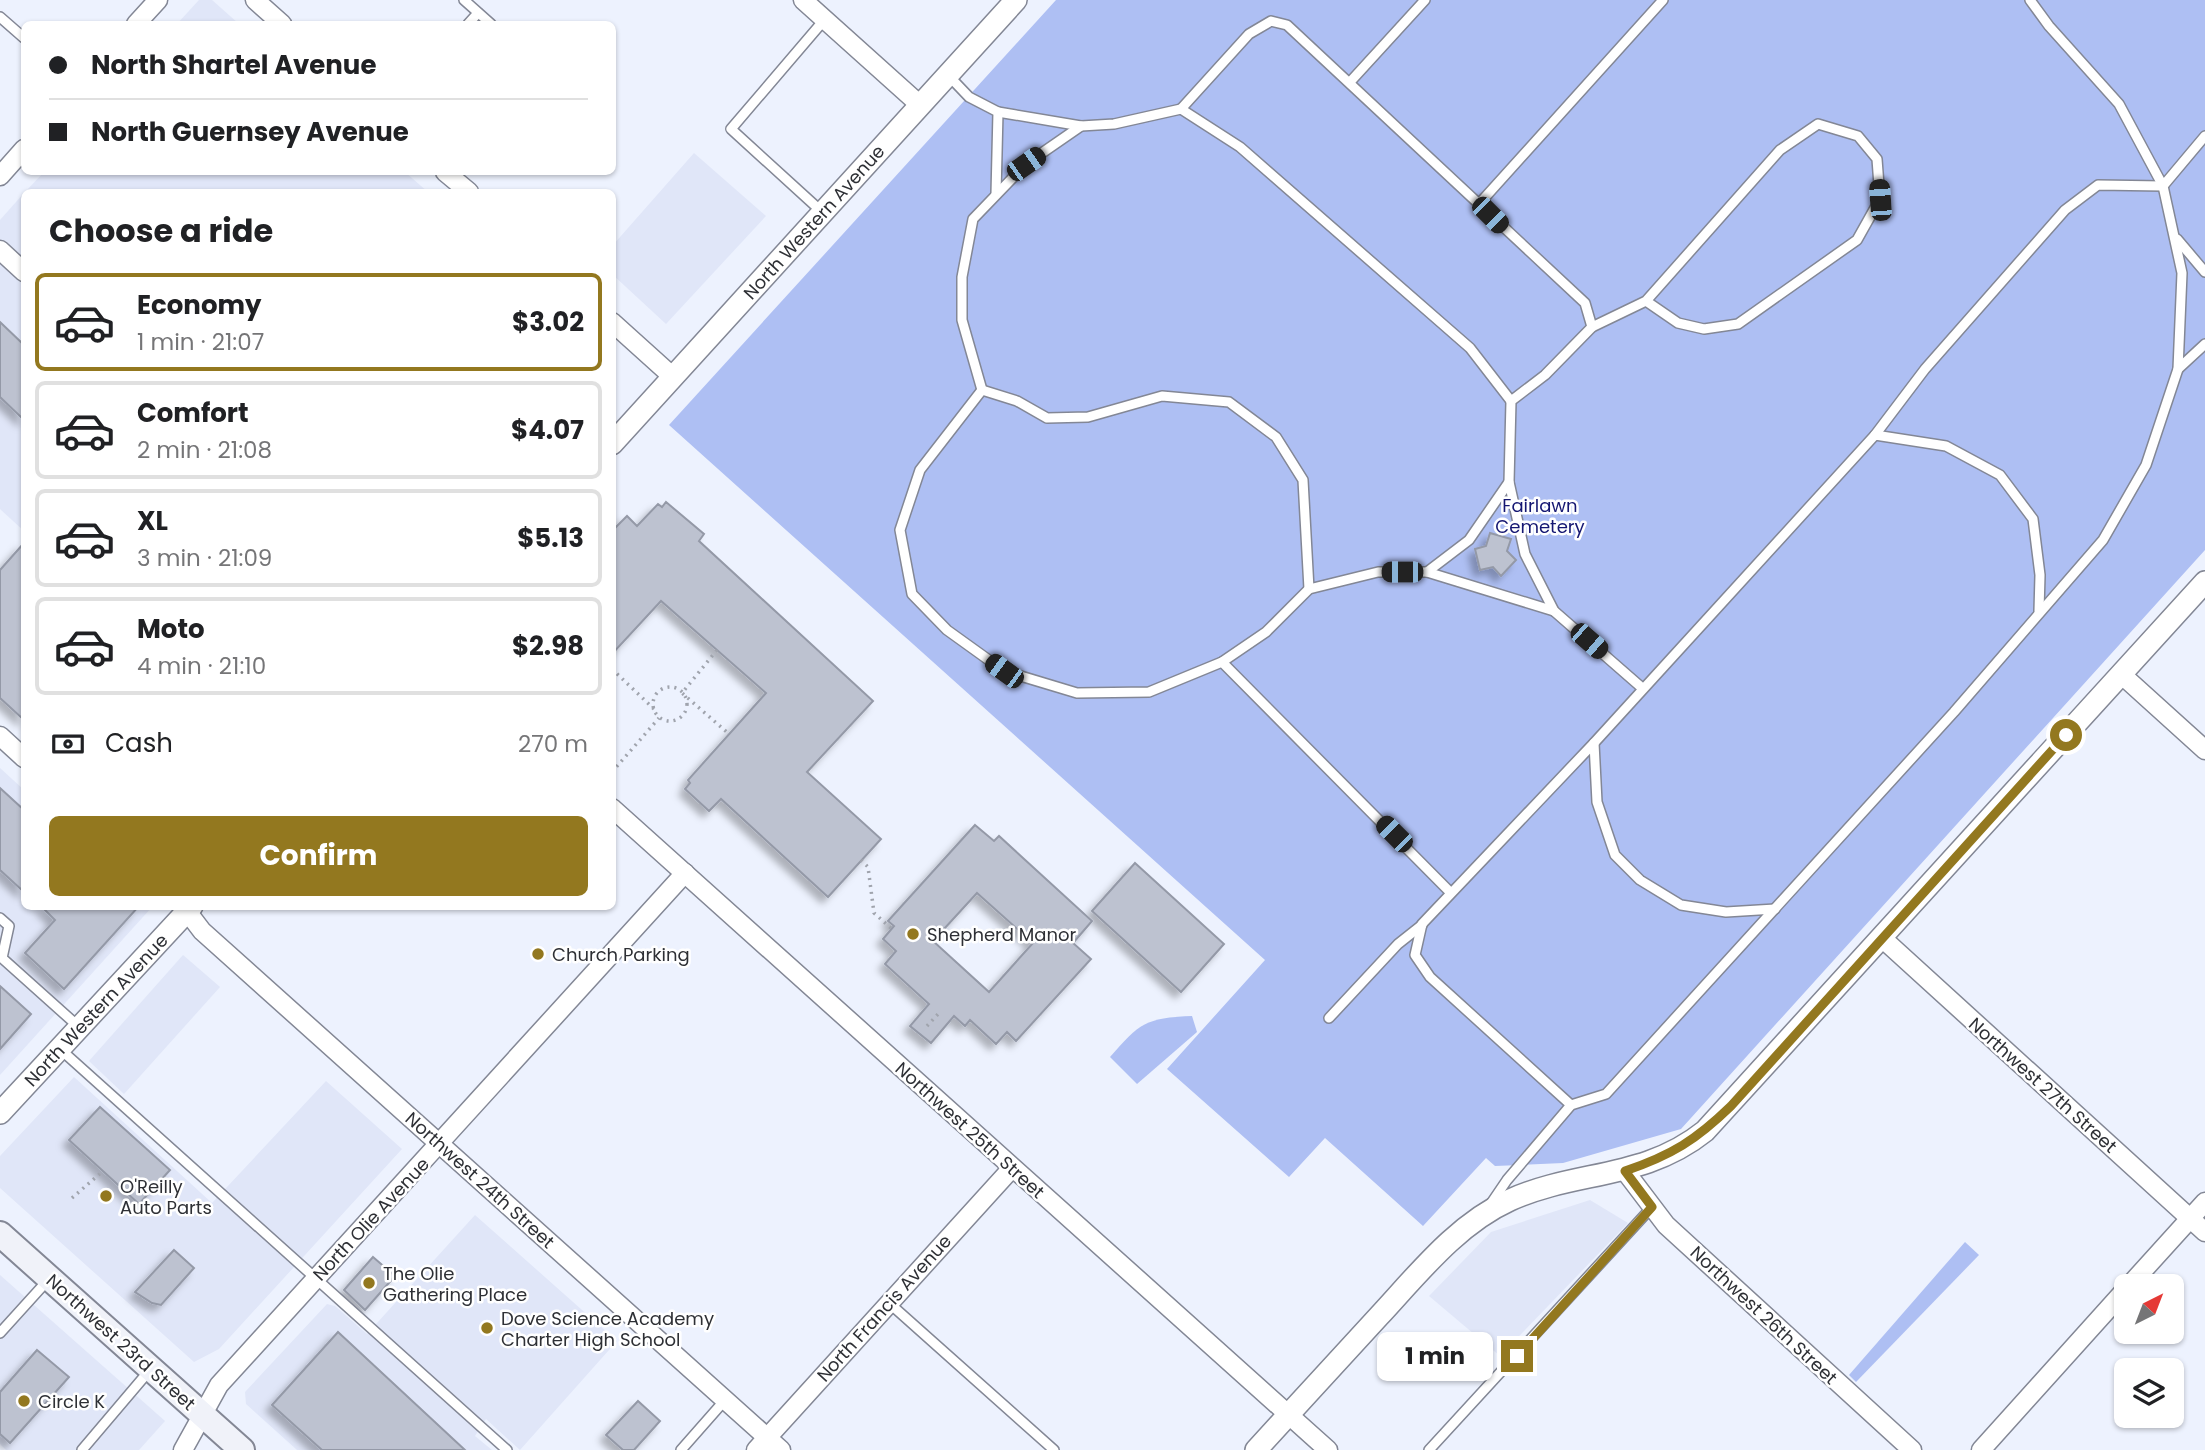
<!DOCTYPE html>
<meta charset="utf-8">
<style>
:root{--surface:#fff;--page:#f2f2f2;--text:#202124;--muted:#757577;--line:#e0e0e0;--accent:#93781f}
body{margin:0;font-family:Poppins,sans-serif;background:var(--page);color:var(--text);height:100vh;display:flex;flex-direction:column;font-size:26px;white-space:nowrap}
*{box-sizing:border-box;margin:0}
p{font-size:23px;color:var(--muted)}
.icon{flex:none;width:38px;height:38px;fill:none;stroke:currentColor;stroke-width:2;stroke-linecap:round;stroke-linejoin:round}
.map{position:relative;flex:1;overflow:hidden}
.drawer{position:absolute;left:21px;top:189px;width:595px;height:721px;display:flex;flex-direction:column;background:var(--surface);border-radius:10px;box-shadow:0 2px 5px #0004}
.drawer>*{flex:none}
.hud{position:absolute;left:21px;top:21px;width:595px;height:154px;border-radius:10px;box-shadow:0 2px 5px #0004;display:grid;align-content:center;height:154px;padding:0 28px;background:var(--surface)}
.needle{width:46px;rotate:42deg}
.buttons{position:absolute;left:2114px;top:1274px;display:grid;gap:14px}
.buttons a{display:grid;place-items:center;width:70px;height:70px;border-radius:10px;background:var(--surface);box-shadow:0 2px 5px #0004;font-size:35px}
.end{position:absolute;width:32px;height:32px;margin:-16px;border:9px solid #93781f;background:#fff;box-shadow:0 0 0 4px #fff}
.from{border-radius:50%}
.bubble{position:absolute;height:49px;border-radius:10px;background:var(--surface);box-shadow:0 2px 5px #0004;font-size:23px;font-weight:700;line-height:49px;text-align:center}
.car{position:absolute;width:21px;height:42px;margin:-21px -10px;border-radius:9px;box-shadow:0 0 5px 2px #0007;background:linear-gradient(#222 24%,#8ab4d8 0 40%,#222 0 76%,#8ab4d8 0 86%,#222 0)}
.hud b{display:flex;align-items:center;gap:24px;height:66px;font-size:26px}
.hud b+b{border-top:2px solid var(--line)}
.hud i{width:18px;height:18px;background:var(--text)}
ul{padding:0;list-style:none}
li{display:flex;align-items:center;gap:21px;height:98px;margin:0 14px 10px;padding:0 14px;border:4px solid var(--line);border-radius:10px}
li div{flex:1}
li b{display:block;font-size:26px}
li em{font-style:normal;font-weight:700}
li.active{border-color:var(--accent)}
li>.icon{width:63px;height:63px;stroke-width:1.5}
h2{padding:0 28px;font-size:32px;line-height:84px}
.pay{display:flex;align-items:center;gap:18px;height:77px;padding:0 28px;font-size:26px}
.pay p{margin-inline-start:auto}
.cta{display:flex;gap:14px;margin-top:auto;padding:14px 28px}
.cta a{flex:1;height:80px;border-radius:10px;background:var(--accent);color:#fff;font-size:28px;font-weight:700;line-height:80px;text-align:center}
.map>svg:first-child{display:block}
.built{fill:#e0e6f8}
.green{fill:#aebff3}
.building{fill:#bdc2d0;stroke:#9499a7;stroke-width:2;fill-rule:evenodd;filter:url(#shadow)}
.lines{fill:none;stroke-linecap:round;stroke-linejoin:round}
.service-casing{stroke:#838795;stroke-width:12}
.minor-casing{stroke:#838795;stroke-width:21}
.tertiary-casing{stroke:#838795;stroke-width:24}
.secondary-casing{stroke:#838795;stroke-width:28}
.path{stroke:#a0a4ad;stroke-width:3.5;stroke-dasharray:2 5;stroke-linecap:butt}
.service{stroke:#fff;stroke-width:9}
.minor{stroke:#fff;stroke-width:18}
.tertiary{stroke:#fff;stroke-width:21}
.secondary{stroke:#f0f2f9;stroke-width:24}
.route{stroke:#93781f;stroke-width:9}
.poi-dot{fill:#93781f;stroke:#fff;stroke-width:2.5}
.labels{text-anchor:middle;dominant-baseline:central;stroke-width:5;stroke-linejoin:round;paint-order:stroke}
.street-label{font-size:18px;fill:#2e3035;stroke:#fff}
.park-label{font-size:18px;fill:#151772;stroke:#fff}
.poi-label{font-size:18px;fill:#2e3035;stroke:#fff;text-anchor:start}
</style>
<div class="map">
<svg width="2205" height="1450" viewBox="0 0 2205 1450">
<defs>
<filter id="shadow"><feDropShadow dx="-6" dy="6" stdDeviation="3.5" flood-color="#0004"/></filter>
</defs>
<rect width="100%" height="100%" fill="#edf2fe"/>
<!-- built -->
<g class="built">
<path d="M199 0H212L239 24H177Z"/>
<path d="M694 153 766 216 666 324 613 275V245Z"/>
<path d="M44 172H405L428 192H25Z"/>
<path d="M24 193V531L0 509V220Z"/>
<path d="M0 768 24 790V906L152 907 0 1075Z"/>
<path d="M183 955 220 987 124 1094 89 1061Z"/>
<path d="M74 1077 212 1203 326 1081 402 1149 219 1349 194 1362 0 1188V1156Z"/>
<path d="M1590 1200 1628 1223 1500 1356 1429 1296 1491 1232Z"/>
<path d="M475 1215 617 1341 520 1450 486 1419 475 1436 492 1450H297L246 1404 245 1392 327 1304 335 1306 367 1334Z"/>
<path d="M0 1275 165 1421 139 1450H6L0 1444Z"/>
</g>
<!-- green -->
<g class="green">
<path d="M1056 0H2205V550L1681 1129 1563 1163 1495 1166 1486 1158 1423 1226 1325 1138 1289 1177 1167 1069 1265 960 669 425Z"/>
<path d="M1192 1016 1197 1032 1137 1084 1110 1057C1140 1023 1145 1018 1192 1016Z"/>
<path d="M1965 1242 1979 1255 1856 1382 1849 1375Z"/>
</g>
<!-- building -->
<g class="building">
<path d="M0 322 24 345V420L0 397Z"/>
<path d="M666 502 704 534 699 541 873 701 807 772 881 839 828 897 721 799 709 811 685 789 690 783 688 780 766 693 661 601 612 654V531L627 516 637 526 658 504 662 507Z"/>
<path d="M1490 533 1511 539 1507 551 1516 560 1501 576 1493 567 1480 570 1475 549 1486 546Z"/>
<path d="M24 543V720L0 698V570Z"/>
<path d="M0 788 24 810V892L0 870Z"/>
<path d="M975 825 994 841 999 836 1092 921 1073 943 1091 959 1016 1041 1007 1032 996 1044 970 1020 965 1026 954 1016 931 1043 910 1026 929 1004 885 964 896 951 883 939 894 926 888 921ZM977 893 1033 943 989 992 933 941Z"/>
<path d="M1135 863 1224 944 1181 992 1092 911Z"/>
<path d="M41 906H139L64 989 25 953 55 920Z"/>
<path d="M0 986 31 1014 0 1049Z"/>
<path d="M100 1107 170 1170 139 1204 69 1140Z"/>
<path d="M174 1250 194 1268 161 1305 152 1303 135 1292Z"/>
<path d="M373 1257 395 1276 365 1310 344 1290Z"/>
<path d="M338 1332 465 1450H322L272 1405Z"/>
<path d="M37 1350 69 1377 10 1443 0 1434V1392Z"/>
<path d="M638 1401 660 1421 634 1450H623L606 1435Z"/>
</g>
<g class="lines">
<defs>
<g id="service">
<path d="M464 0 491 24"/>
<path d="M0 17 24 38"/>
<path d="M468 24 478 13"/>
<path d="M948 75 969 97 998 112 996 194"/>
<path d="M1350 82 1425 0"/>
<path d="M1181 109 1249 34 1271 21 1287 25 1585 303 1592 327 1545 375 1511 401 1509 482 1525 554 1554 611 1641 687"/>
<path d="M998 112 1081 126"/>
<path d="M1479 204 1663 0"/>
<path d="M821 211 731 129 825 19"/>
<path d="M2177 239 2205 272"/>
<path d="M1592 327 1646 301 1780 150 1818 124 1858 136 1877 159 1880 199 1857 240 1738 324 1704 329 1678 323 1646 301"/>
<path d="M2178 369 2205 344"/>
<path d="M982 390 920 470 900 530 912 594 947 630 1004 671 1077 693 1149 692 1222 662 1266 632 1309 589 1378 572H1427L1554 611"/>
<path d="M982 390 962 320V277L973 219 1026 164 1081 126 1114 124 1181 109 1240 147 1470 348 1511 401"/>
<path d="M982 390 1017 401 1047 418 1088 417 1162 396 1229 402 1276 437 1303 480 1309 589"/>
<path d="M1875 435 1925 369 2065 210 2098 185 2163 186 2205 136"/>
<path d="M1427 572 1469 540 1509 482"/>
<path d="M1222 662 1450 892"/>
<path d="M1594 743 1597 802 1615 855 1640 880 1681 905 1726 912 1775 909"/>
<path d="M0 918 9 926 2 958 79 1027"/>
<path d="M1329 1018 1398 944 1422 925"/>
<path d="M60 1049 507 1450"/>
<path d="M1571 1105 1430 977 1415 955 1422 924 1594 743 1875 435 1946 446 2000 475 2033 519 2040 575 2039 611"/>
<path d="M1490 1205 1507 1180 1571 1105 1606 1094 1954 712 2103 540 2146 465 2178 369 2182 273 2163 186 2119 104 2049 26 2030 0"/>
<path d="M888 1302 1054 1450"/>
<path d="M0 1333 48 1280"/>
<path d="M82 1450 149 1371"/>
<path d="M681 1450 725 1400"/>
<path d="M1429 1450 1652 1207"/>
</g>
<g id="minor">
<path d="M255 0 282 24"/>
<path d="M803 0 920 105"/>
<path d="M136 24 158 0"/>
<path d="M445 172 469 192"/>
<path d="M0 176 24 149"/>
<path d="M0 250 24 272"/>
<path d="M612 322 673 377"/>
<path d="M2121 674 2205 750"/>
<path d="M0 736 24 758"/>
<path d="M612 808 1328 1450"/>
<path d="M183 906 202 931 781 1450"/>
<path d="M1882 938 2205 1232"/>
<path d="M1625 1171 1666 1225 1912 1450"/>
<path d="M2129 1286 2205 1202"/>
<path d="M183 1450 219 1385 685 873"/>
<path d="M756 1450 1012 1168"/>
<path d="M1981 1450 2126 1289"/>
</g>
<g id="tertiary">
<path d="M612 444 1016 0"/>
<path d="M0 1113 192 906"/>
<path d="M1256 1450C1297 1405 1338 1361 1379 1316 1418 1274 1457 1224 1510 1200 1576 1170 1644 1180 1705 1131L2205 582"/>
</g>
<path id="secondary" d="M0 1234 242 1450"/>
</defs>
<!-- service casing -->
<use href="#service" class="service-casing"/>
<!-- minor casing -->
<use href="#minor" class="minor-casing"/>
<!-- tertiary casing -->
<use href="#tertiary" class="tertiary-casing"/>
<!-- secondary casing -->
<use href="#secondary" class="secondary-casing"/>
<!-- path -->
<g class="path">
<path d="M717 650 682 693 729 734"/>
<path d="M612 669 654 709"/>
<circle cx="670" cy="704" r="17"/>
<path d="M612 772 659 718"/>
<path d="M861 860 868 867 874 913 892 929"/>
<path d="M927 1026 939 1013"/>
<path d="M72 1198 103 1171"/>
</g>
<!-- service -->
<use href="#service" class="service"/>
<!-- minor -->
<use href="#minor" class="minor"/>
<!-- tertiary -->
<use href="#tertiary" class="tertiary"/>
<!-- secondary -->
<use href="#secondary" class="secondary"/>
</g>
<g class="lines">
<!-- route -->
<path class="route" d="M1517 1356 1652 1207 1625 1171C1672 1155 1696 1140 1731 1106L2066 735"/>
</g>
<!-- markers -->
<g class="poi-dot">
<circle cx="913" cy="934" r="7"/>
<circle cx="538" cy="954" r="7"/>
<circle cx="106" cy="1196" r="7"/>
<circle cx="369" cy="1283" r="7"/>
<circle cx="487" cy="1328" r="7"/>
<circle cx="24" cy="1401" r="7"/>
</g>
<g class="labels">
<!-- street labels -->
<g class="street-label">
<text transform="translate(814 222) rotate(-48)">North Western Avenue</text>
<text transform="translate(96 1010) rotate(-47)">North Western Avenue</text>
<text transform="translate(2043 1085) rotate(42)">Northwest 27th Street</text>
<text transform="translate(970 1130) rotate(42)">Northwest 25th Street</text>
<text transform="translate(480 1180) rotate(42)">Northwest 24th Street</text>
<text transform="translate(371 1219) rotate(-47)">North Olie Avenue</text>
<text transform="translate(884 1308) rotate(-48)">North Francis Avenue</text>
<text transform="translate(1764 1315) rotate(43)">Northwest 26th Street</text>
<text transform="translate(121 1342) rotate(42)">Northwest 23rd Street</text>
</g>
<!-- park labels -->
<g class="park-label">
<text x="1540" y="505">Fairlawn<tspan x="1540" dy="21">Cemetery</tspan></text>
</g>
<!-- poi labels -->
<g class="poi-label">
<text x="927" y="934">Shepherd Manor</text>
<text x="552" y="954">Church Parking</text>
<text x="120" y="1186">O'Reilly<tspan x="120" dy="21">Auto Parts</tspan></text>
<text x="383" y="1273">The Olie<tspan x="383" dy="21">Gathering Place</tspan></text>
<text x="501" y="1318">Dove Science Academy<tspan x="501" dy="21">Charter High School</tspan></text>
<text x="38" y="1401">Circle K</text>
</g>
</g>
</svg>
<div class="buttons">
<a><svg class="needle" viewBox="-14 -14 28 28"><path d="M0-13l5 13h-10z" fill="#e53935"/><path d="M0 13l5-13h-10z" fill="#757577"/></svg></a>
<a><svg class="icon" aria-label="layers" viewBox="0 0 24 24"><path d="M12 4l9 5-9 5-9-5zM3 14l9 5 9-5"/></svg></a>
</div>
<i class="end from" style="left:2066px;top:735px"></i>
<i class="end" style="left:1517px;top:1356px"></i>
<div class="bubble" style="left:1377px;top:1332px;width:116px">1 min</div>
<i class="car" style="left:1026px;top:164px;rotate:55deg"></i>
<i class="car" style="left:1880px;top:200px;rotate:356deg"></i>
<i class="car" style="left:1490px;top:215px;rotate:135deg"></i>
<i class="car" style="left:1402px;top:572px;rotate:270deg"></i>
<i class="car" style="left:1589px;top:641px;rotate:131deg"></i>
<i class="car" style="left:1004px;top:671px;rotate:306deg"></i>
<i class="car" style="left:1394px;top:834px;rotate:315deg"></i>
<div class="hud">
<b><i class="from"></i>North Shartel Avenue</b>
<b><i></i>North Guernsey Avenue</b>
</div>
<section class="drawer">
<h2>Choose a ride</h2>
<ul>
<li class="active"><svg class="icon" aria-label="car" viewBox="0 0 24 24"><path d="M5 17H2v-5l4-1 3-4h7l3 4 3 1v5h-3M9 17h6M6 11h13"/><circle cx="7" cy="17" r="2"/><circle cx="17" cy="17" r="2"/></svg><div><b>Economy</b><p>1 min · 21:07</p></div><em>$3.02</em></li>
<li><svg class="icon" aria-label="car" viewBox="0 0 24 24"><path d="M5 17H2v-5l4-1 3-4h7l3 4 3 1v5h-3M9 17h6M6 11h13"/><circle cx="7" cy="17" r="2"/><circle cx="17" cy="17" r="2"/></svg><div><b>Comfort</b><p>2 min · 21:08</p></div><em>$4.07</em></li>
<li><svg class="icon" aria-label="car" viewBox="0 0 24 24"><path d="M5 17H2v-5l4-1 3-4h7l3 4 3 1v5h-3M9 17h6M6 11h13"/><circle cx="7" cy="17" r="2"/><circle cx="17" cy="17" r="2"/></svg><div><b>XL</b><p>3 min · 21:09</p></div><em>$5.13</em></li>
<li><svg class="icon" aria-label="car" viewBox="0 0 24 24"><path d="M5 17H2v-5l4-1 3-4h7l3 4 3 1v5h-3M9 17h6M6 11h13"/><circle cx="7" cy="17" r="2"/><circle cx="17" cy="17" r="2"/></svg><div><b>Moto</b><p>4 min · 21:10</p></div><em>$2.98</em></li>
</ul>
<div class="pay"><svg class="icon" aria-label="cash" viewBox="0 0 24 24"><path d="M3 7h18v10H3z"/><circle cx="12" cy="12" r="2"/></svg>Cash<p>270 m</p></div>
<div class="cta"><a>Confirm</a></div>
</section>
</div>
